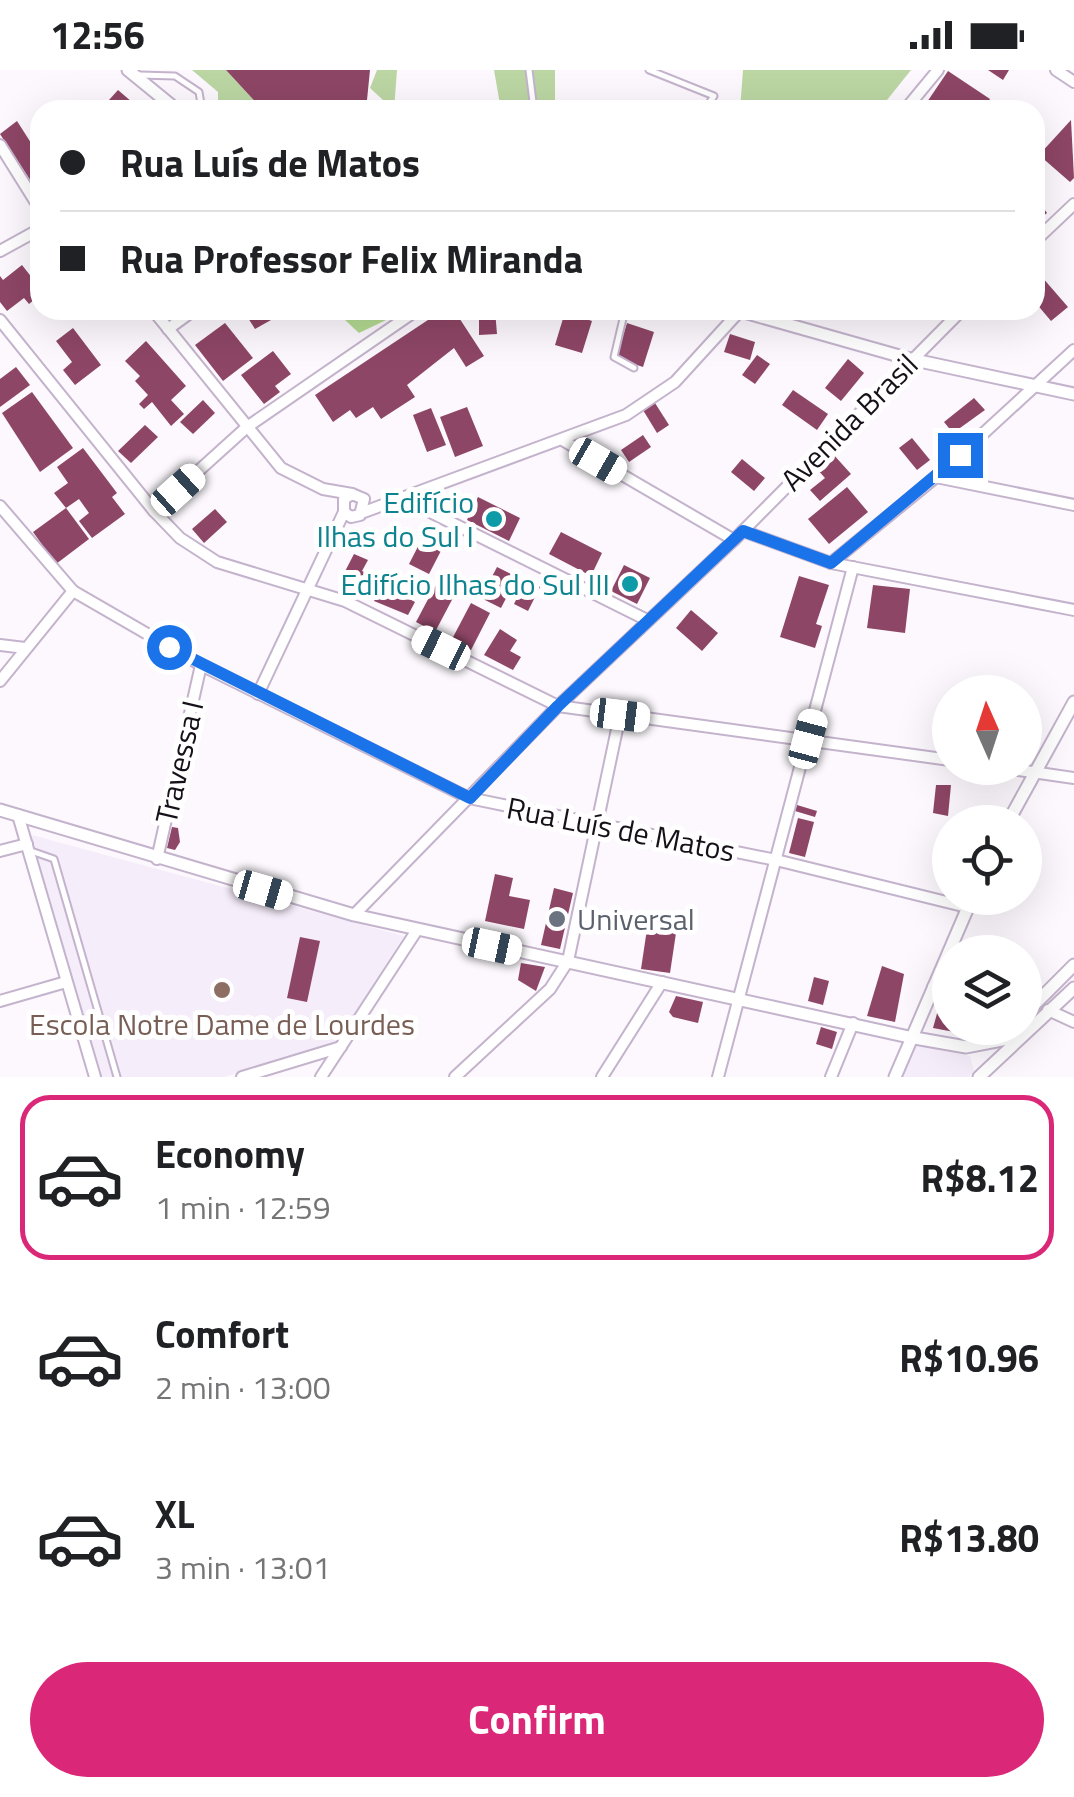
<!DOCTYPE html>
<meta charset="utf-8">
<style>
:root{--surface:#fff;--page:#f6f6f6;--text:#202124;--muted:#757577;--line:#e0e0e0;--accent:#db2777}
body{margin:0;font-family:"Titillium Web",sans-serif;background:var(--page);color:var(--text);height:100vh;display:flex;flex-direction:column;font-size:38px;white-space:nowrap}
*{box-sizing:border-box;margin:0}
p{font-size:32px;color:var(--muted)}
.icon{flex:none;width:55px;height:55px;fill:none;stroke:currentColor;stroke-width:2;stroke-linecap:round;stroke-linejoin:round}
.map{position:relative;height:1007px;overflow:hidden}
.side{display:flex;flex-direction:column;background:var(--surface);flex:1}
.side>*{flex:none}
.top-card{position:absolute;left:30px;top:30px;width:1015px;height:220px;border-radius:30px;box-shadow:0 10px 40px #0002;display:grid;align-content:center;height:220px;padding:0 30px;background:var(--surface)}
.needle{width:65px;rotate:357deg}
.controls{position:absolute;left:932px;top:605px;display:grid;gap:20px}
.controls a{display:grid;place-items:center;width:110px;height:110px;border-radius:50%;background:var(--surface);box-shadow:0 10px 40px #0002;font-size:50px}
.end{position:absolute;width:45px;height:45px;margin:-22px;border:12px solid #1a73e8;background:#fff;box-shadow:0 0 0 5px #fff}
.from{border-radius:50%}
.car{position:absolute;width:30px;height:60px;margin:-30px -15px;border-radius:12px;box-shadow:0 0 8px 2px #0007;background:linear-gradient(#fff 24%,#345 0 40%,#fff 0 76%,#345 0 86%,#fff 0)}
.top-card b{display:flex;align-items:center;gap:35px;height:95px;font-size:38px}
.top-card b+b{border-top:2px solid var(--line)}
.top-card i{width:25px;height:25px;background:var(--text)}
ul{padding:18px 0 0;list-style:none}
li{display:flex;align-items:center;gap:30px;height:165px;margin:0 20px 15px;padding:0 10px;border:5px solid transparent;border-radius:30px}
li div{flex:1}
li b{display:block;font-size:38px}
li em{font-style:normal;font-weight:700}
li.selected{border-color:var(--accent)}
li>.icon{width:90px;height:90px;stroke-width:1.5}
.cta{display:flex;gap:20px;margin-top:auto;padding:20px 30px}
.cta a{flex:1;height:115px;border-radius:60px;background:var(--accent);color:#fff;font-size:40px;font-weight:700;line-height:115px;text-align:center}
.status{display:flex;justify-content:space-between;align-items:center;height:70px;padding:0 50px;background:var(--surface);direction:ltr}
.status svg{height:28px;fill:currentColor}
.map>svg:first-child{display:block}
.built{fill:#f6edfa}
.green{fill:#bbd6a3}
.forest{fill:#b4da92}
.building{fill:#8e4666}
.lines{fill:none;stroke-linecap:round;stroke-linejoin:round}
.service-casing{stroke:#c4b3cc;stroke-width:9}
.minor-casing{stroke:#c4b3cc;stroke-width:14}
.tertiary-casing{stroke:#c4b3cc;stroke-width:15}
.service{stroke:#fff;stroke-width:5}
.minor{stroke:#fff;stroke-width:10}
.tertiary{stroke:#fff;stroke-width:11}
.route{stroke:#1a73e8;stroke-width:12}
.culture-dot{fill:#0f9aa8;stroke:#fff;stroke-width:4}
.worship-dot{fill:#6b7280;stroke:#fff;stroke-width:4}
.education-dot{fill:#8d6e63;stroke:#fff;stroke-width:4}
.labels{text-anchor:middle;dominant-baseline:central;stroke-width:10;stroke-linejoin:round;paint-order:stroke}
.street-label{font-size:30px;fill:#161018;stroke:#fff}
.culture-label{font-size:30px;fill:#0d838f;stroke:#fff;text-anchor:end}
.worship-label{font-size:30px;fill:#5b616d;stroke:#fff;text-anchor:start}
.education-label{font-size:30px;fill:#785e54;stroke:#fff}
</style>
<div class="status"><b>12:56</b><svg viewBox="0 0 49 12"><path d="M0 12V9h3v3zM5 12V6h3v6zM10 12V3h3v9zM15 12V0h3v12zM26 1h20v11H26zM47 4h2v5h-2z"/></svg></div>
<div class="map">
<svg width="1074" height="1007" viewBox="0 0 1074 1007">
<rect width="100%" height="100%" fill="#fcf8fd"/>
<!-- built -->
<g class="built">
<path d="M28 764 404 866 335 974 224 1007H100Z"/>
<path d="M909 973 970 986 974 1001 969 1007H901Z"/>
</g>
<!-- green -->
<g class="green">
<path d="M192 0H226L263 40H218V22Z"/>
<path d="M377 0H397L394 40 370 18Z"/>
<path d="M494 0H555V40H501Z"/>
<path d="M743 0H911L879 40H740Z"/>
</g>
<!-- forest -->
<path class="forest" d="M344 240H407L359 263 344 249Z"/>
<!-- building -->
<g class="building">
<path d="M226 0H370L366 40 358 30 340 40H263Z"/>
<path d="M988 0H1009L1003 10Z"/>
<path d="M948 1 990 29 983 40H933L925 35Z"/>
<path d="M118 20 132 32 125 40H100Z"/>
<path d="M1071 50 1074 108 1070 112 1039 85Z"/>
<path d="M17 51 40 87V125L0 64Z"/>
<path d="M1035 126 1047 143 1035 152Z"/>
<path d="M22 195 40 218V225L29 234 24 228 7 241 0 232V206L3 210Z"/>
<path d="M1035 199 1068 237 1051 251 1035 232Z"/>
<path d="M243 240H264L271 250 255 259Z"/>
<path d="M443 240H454L484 286 466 297 454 278 407 315 415 327 381 349 373 337 356 348 350 340 333 352 315 325Z"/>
<path d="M479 240H495L497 264 479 265Z"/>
<path d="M565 242 592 251 582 283 555 275Z"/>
<path d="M225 253 253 288 223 311 195 275Z"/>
<path d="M627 253 654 262 643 297 616 288Z"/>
<path d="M73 258 101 295 75 315 63 300 72 292 56 271Z"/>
<path d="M730 264 755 272 750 290 724 282Z"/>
<path d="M146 271 186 316 171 330 184 344 171 356 152 332 144 339 139 334 148 325 135 311 140 306 125 291Z"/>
<path d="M273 281 291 304 275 316 280 322 264 334 241 305Z"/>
<path d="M757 285 770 294 755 314 742 305Z"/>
<path d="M848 289 864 303 841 331 825 318Z"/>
<path d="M16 297 30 315 0 337V309Z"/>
<path d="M793 320 828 344 817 360 782 335Z"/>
<path d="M32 322 73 378 40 402 2 343Z"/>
<path d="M974 328 985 340 953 363 944 352Z"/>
<path d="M203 330 215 343 193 364 180 352Z"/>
<path d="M655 333 669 355 657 363 643 340Z"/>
<path d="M467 337 483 376 455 387 440 347Z"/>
<path d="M431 338 446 375 427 382 413 345Z"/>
<path d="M145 355 158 367 131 393 118 381Z"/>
<path d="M643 365 651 377 629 392 621 380Z"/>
<path d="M912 368 930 390 917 400 899 378Z"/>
<path d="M83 378 117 423 112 427 125 444 92 468 79 451 89 443 79 429 66 438 54 423 68 413 57 397Z"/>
<path d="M833 384 851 404 820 431 810 420 825 408 817 399Z"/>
<path d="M742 389 765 408 754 421 731 402Z"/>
<path d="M847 417 868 442 829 474 808 449Z"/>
<path d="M478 427 520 448 509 471 467 450Z"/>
<path d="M66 438 89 469 56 494 33 462Z"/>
<path d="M215 439 227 452 204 473 192 459Z"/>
<path d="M426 461 446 471 429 504 409 494Z"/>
<path d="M561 462 602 483 591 506 549 484Z"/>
<path d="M354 484 368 490 362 501 377 509 367 527 339 513Z"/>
<path d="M624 495 650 508 637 534 611 521Z"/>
<path d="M497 497 517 507 501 538 481 528Z"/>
<path d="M390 500 406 507 398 523 415 532 408 545 374 531Z"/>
<path d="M799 506 829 515 816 554 822 556 815 578 780 567Z"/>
<path d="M526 510 540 517 528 541 514 534Z"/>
<path d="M873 515 910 519 905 563 867 558Z"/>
<path d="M435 516 454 526 435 562 416 552Z"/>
<path d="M471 533 490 543 471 580 451 571Z"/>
<path d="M691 540 718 563 702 581 676 558Z"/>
<path d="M500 559 517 570 510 581 521 587 513 600 484 585Z"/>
<path d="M936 715H951L948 746 933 743Z"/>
<path d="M797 735 817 741 815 747 795 741Z"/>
<path d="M798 748 814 752 805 787 789 783Z"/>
<path d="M172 757 178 758 180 772 175 780 167 778Z"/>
<path d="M495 804 513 808 509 826 530 830 524 859 485 851Z"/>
<path d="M554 818 573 823 560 879 541 875Z"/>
<path d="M647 859 676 863 670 903 641 899Z"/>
<path d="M300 867 320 871 307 932 287 928Z"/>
<path d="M521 893 545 897 536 921 518 910Z"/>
<path d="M882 896 904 904 895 952 867 946Z"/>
<path d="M814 907 829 911 823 935 808 931Z"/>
<path d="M676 926 703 932 698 953 673 947 669 942Z"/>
<path d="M938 940 950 942V958H970L965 964 933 958Z"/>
<path d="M821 957 837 962 832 979 816 974Z"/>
</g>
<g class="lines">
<defs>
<g id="service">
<path d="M529 0 534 40"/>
<path d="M649 0 714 26 704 40"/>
<path d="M140 5 175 6 199 22 202 40"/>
<path d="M625 240 614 287 634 298"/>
<path d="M31 781 54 789 117 1007"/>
</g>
<g id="minor">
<path d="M1056 0 1074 12"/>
<path d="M905 40 938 0"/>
<path d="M0 75 40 139"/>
<path d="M1035 171 1074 134"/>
<path d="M0 181 40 159"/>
<path d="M153 240 281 398 323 419 352 424"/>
<path d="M0 250 154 441 180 468 217 492 345 531 558 636 950 690"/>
<path d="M168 259 194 240"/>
<path d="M564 371 734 470"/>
<path d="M936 407 1074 435"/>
<path d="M402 428 647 550"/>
<path d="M0 436 73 521 201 595 469 728 776 790 967 837"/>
<path d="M154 441 247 357 417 240"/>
<path d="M364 442 626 345 675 312 738 243"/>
<path d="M743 461 831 493 1074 540"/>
<path d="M831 493 936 407 1074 280"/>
<path d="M0 575 25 578"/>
<path d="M0 611 73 521"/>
<path d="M258 624 344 442V429L352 424 364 429 360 445 351 447 344 442"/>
<path d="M1005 698 1074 708"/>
<path d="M18 745 95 1007"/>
<path d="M0 781 27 774"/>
<path d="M157 789 201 595"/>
<path d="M354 845 558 636 734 470 962 240"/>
<path d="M933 917 950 921"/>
<path d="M0 931 66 912"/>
<path d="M1048 940 1074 952"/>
<path d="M242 1007 341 977"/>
<path d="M321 1007 417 860"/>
<path d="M455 1007 550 919 568 891 620 645"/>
<path d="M602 1007 662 912"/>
<path d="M718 1007 853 497"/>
<path d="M831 1007 853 953"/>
</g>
<g id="tertiary">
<path d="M128 0 177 40"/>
<path d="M724 240 744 242 910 289 1074 324"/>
<path d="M0 740 354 845 909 967 966 977 1018 967"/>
<path d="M1008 752 1074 632"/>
<path d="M1025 944 1074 895"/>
<path d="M895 1007 972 828"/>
<path d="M979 1007 1074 918"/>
</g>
</defs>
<!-- service casing -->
<use href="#service" class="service-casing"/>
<!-- minor casing -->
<use href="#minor" class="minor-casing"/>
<!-- tertiary casing -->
<use href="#tertiary" class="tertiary-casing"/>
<!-- service -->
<use href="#service" class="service"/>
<!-- minor -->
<use href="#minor" class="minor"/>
<!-- tertiary -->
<use href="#tertiary" class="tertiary"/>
</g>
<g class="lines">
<!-- route -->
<path class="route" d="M169 577 470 728 558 636 743 461 831 493 960 385"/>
</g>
<!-- markers -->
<g class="culture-dot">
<circle cx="494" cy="449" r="10"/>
<circle cx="630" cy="514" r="10"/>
</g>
<circle class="worship-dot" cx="557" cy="849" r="10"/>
<circle class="education-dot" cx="222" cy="920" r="10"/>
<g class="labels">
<!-- street labels -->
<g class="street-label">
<text transform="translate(849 352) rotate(-45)">Avenida Brasil</text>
<text transform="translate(179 692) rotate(-77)">Travessa I</text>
<text transform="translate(621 759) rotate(11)">Rua Luís de Matos</text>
</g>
<!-- culture labels -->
<g class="culture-label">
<text x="474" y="432">Edifício<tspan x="474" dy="34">Ilhas do Sul I</tspan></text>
<text x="610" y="514">Edifício Ilhas do Sul III</text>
</g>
<!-- worship labels -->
<g class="worship-label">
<text x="577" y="849">Universal</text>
</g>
<!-- education labels -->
<g class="education-label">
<text x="222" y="954">Escola Notre Dame de Lourdes</text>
</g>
</g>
</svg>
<div class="controls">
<a><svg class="needle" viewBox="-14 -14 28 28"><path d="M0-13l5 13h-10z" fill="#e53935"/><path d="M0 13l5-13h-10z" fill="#757577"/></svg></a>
<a><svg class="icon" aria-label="locate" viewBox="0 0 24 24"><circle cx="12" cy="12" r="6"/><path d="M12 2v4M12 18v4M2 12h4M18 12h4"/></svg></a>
<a><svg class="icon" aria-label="layers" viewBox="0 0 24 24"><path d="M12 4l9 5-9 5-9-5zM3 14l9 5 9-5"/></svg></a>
</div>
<i class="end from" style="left:169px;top:577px"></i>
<i class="end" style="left:960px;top:385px"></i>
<i class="car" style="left:598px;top:391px;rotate:120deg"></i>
<i class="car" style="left:178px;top:420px;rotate:48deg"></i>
<i class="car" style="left:441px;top:578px;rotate:296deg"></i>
<i class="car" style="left:620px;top:645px;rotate:97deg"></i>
<i class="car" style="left:808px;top:669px;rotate:15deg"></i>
<i class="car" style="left:263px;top:820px;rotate:106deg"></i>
<i class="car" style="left:492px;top:876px;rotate:102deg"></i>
<div class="top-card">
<b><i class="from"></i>Rua Luís de Matos</b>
<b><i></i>Rua Professor Felix Miranda</b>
</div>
</div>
<section class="side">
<ul>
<li class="selected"><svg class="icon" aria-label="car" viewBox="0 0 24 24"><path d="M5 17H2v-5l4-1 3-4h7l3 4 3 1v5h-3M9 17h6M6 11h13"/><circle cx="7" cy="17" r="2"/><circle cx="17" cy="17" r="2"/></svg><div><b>Economy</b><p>1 min · 12:59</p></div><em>R$8.12</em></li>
<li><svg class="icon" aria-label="car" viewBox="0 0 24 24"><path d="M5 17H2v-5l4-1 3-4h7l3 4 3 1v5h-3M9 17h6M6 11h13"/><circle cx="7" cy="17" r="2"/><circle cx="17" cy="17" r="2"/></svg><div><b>Comfort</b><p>2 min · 13:00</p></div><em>R$10.96</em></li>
<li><svg class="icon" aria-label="car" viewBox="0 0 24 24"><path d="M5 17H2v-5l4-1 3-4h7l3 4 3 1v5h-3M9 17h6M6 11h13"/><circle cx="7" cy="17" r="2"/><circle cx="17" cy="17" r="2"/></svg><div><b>XL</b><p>3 min · 13:01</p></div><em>R$13.80</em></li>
</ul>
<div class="cta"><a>Confirm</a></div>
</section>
